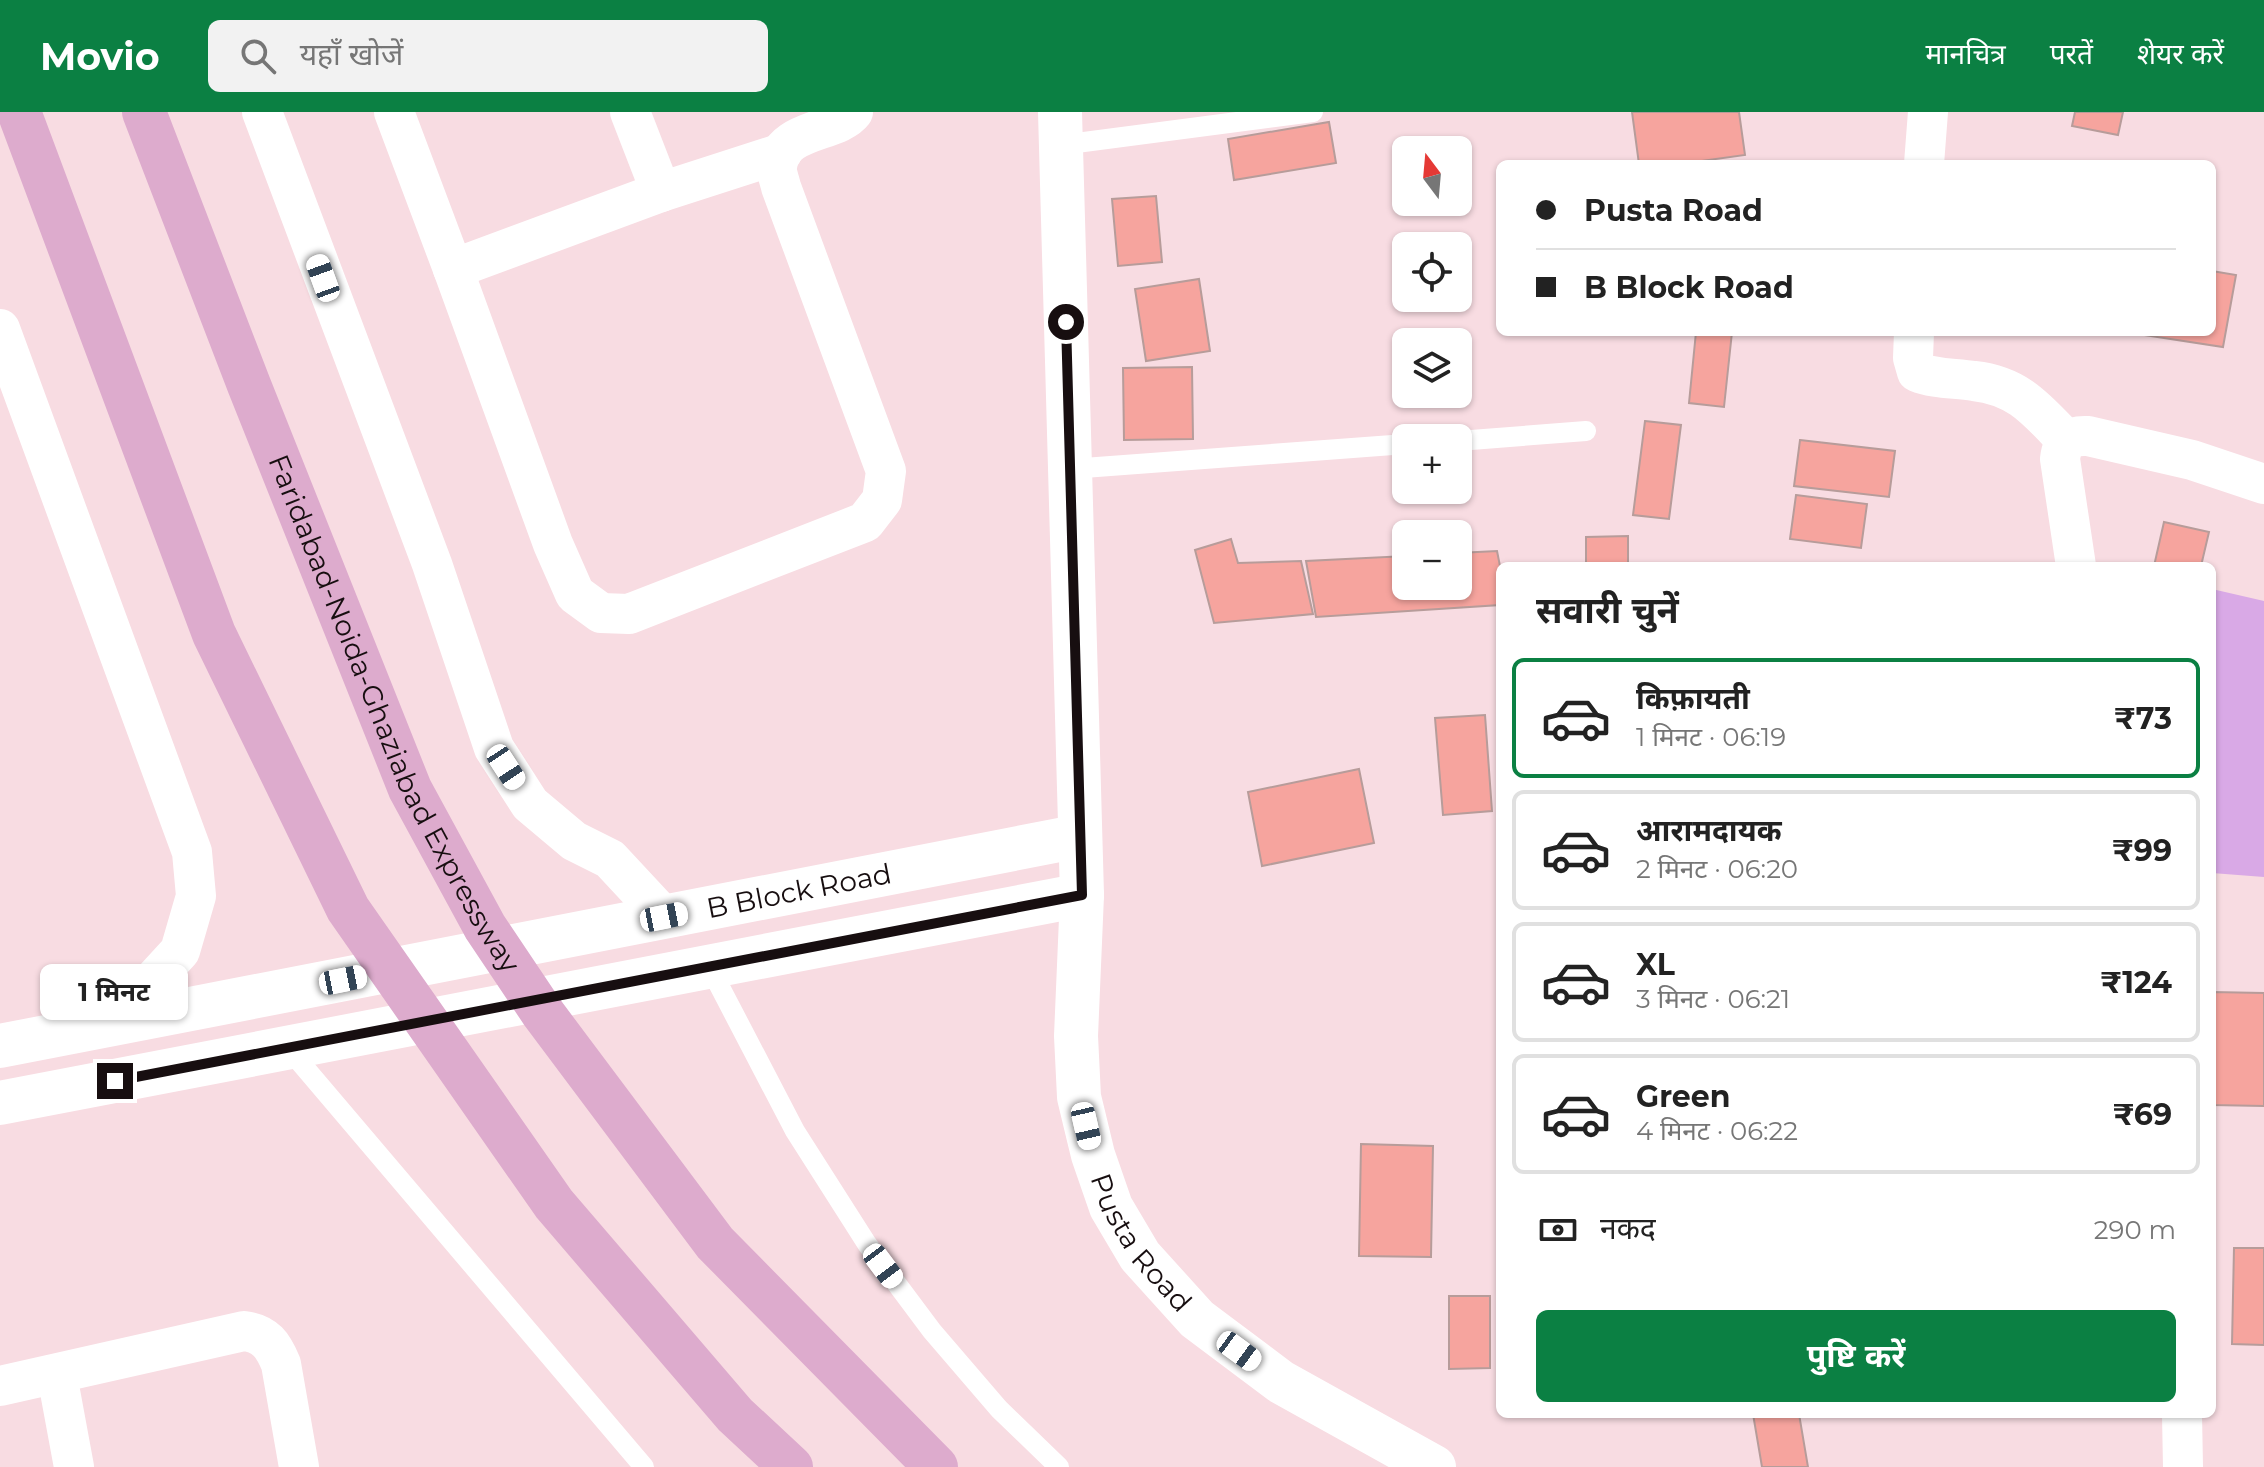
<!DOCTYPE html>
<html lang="hi">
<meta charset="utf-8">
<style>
:root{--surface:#fff;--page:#f2f2f2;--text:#222;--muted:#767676;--line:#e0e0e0;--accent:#0b8043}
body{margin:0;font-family:Montserrat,"Noto Sans Devanagari",sans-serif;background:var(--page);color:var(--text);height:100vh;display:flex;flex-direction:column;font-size:30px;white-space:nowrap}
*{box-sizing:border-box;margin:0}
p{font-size:26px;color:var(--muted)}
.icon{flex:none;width:44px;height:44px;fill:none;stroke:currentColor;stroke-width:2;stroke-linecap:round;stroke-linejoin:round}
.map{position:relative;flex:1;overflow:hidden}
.details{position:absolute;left:1496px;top:450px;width:720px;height:856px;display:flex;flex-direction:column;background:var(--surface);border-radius:12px;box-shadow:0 2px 6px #0004}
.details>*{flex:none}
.banner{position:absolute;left:1496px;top:48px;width:720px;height:176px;border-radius:12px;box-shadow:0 2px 6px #0004;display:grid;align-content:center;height:176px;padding:0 40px;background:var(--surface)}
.needle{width:52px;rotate:344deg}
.controls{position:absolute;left:1392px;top:24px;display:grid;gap:16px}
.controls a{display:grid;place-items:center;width:80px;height:80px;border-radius:12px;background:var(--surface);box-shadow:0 2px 6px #0004;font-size:40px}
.end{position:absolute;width:36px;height:36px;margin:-18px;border:10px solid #170e10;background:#fff;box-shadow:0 0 0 4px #fff}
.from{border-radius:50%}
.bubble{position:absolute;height:56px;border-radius:12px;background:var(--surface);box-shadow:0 2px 6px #0004;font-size:26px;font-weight:700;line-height:56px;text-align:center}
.car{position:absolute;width:24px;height:48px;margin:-24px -12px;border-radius:10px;box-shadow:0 0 6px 2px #0007;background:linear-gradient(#fff 24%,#345 0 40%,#fff 0 76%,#345 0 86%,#fff 0)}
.banner b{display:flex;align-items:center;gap:28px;height:76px;font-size:30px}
.banner b+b{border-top:2px solid var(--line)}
.banner i{width:20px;height:20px;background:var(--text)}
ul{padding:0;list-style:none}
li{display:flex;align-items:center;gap:24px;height:120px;margin:0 16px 12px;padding:0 24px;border:4px solid var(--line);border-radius:12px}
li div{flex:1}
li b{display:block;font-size:30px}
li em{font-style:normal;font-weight:700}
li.current{border-color:var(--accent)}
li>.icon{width:72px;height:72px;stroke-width:1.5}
h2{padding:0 40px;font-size:36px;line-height:96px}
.pay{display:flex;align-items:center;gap:20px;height:88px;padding:0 40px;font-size:30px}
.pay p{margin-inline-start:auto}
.primary-button{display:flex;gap:16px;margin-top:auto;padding:16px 40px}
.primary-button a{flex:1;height:92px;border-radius:12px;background:var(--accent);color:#fff;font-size:32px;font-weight:700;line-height:92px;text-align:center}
header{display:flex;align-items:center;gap:48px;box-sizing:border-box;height:112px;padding:0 40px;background:var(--accent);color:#fff}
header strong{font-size:38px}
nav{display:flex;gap:44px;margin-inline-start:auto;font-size:28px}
.search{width:560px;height:72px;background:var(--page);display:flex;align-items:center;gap:20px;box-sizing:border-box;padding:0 28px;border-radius:12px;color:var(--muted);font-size:30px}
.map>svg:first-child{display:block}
.water{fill:#d9a9e6}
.building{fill:#f6a49e;stroke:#b79c9a;stroke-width:2}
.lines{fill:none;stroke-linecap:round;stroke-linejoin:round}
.service{stroke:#fff;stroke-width:20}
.minor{stroke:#fff;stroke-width:40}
.tertiary{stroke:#fff;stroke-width:44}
.primary{stroke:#ddabcd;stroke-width:44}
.route{stroke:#170e10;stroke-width:10}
.labels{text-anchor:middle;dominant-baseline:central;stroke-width:6;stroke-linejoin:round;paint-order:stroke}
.street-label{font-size:28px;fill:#170e10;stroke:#f8dce2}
</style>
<header>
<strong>Movio</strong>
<div class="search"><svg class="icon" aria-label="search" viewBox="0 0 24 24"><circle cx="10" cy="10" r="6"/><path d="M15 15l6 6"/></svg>यहाँ खोजें</div>
<nav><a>मानचित्र</a><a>परतें</a><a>शेयर करें</a></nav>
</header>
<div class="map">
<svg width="2264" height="1355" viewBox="0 0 2264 1355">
<rect width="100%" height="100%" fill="#f8dce2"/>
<!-- water -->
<path class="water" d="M2212 477 2264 489V765L2212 761Z"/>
<!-- building -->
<g class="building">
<path d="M1632 0H1739L1745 43 1680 52H1639Z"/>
<path d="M2075 0H2123L2118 23 2072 14Z"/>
<path d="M1329 10 1336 51 1234 68 1228 27Z"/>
<path d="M1156 84 1162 150 1118 154 1112 87Z"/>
<path d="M2212 159 2236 163 2223 235 2144 223 2145 220H2212Z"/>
<path d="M1199 167 1210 239 1146 249 1135 177Z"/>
<path d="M1696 220H1732L1724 295 1689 291Z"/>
<path d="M1192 255 1193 327 1124 328 1123 256Z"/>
<path d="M1645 309 1681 313 1669 407 1633 403Z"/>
<path d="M1800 328 1895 339 1889 385 1794 374Z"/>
<path d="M1796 383 1867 392 1861 436 1790 427Z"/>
<path d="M2164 410 2209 420 2201 454H2154Z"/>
<path d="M1628 424V454H1586V425Z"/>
<path d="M1231 427 1238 451 1301 449 1313 502 1214 511 1195 438Z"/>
<path d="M1497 439 1500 454V493L1316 505 1306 449 1406 444V474H1458V441Z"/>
<path d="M1485 603 1492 699 1443 703 1435 606Z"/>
<path d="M1359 657 1374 731 1262 754 1248 680Z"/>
<path d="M2212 880 2264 881V994L2212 993Z"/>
<path d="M1361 1032 1433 1034 1431 1145 1359 1144Z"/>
<path d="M2234 1136H2264V1233L2232 1232Z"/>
<path d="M1449 1184H1490V1256L1449 1257Z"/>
<path d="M1753 1302H1799L1808 1355H1762Z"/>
</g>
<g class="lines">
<!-- service -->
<g class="service">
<path d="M1061 33 1313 0"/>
<path d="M1458 329 1586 319"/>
<path d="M1070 357 1406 332"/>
<path d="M709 854 795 1019 867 1132 932 1219 999 1297 1059 1355"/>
<path d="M288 936 644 1355"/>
</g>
<!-- minor -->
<g class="minor">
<path d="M262 0 432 452 494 636 530 692 574 729 610 747 664 805"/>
<path d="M394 0 453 157 553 432 575 482 601 501 629 502 865 410 882 388 886 359 781 75C780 69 776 61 777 55 780 16 837 21 853 0"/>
<path d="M630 0 661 80"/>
<path d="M1924 52 1928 0"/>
<path d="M453 157 661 80 782 41"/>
<path d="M0 217 192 740 196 784 180 839 113 912"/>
<path d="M1914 220 1913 246 1917 260C1934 267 1955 266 1974 269 2019 274 2037 298 2067 329"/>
<path d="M2076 454 2060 347C2062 329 2070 323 2088 324L2192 348 2264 372"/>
<path d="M57 1263 74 1355"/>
<path d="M0 1274 244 1219C266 1222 273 1233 281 1252L299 1355"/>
<path d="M2182 1302 2183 1355"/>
</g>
<!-- tertiary -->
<g class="tertiary">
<path id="s1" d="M1060 0 1082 783 1076 924 1079 985 1093 1043 1111 1095 1140 1144 1197 1207 1281 1270 1434 1355"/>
<path id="s2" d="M0 934 1080 724"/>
<path d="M0 991 1082 783"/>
</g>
<!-- primary -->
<g class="primary">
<path d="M19 0 214 522 348 797 554 1092 735 1303 791 1355"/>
<path id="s3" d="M144 0 249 273 410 677 485 815 542 900 715 1131 936 1355"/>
</g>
</g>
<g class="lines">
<!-- route -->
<path class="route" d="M115 969 1082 783 1066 210"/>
</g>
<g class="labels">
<!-- street labels -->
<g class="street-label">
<text stroke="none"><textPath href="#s3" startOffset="652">Faridabad-Noida-Ghaziabad Expressway</textPath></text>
<text stroke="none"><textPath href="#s2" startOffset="814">B Block Road</textPath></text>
<text stroke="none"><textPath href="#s1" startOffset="1146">Pusta Road</textPath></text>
</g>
</g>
</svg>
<div class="controls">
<a><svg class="needle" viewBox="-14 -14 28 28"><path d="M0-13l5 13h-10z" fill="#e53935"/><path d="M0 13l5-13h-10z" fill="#767676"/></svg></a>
<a><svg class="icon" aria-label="locate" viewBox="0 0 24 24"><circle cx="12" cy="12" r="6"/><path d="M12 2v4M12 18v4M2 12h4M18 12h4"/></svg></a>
<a><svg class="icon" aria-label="layers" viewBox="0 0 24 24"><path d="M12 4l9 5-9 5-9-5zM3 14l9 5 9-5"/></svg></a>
<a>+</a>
<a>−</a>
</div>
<i class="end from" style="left:1066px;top:210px"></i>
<i class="end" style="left:115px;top:969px"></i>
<div class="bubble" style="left:40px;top:852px;width:148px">1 मिनट</div>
<i class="car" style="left:323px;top:166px;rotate:340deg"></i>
<i class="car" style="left:506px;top:655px;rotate:147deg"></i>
<i class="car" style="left:664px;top:805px;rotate:79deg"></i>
<i class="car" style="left:343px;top:868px;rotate:79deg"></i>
<i class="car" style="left:1086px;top:1014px;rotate:167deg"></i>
<i class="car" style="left:883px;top:1154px;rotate:143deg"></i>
<i class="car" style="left:1239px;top:1239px;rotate:126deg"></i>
<div class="banner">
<b><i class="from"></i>Pusta Road</b>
<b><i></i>B Block Road</b>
</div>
<section class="details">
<h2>सवारी चुनें</h2>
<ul>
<li class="current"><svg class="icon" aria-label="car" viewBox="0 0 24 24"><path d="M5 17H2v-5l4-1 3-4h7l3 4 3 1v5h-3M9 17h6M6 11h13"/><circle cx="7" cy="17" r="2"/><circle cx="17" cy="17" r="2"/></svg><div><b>किफ़ायती</b><p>1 मिनट · 06:19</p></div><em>₹73</em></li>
<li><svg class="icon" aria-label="car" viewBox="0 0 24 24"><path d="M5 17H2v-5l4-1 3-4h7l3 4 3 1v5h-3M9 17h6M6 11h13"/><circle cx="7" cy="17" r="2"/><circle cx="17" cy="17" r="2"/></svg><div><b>आरामदायक</b><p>2 मिनट · 06:20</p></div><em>₹99</em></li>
<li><svg class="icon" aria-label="car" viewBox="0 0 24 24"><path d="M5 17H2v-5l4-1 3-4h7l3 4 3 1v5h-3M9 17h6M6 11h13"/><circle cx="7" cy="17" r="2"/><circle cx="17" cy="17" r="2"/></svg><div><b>XL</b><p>3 मिनट · 06:21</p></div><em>₹124</em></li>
<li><svg class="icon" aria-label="car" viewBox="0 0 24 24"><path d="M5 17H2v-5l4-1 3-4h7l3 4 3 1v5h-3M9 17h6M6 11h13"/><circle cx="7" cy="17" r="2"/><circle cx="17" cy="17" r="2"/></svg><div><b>Green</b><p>4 मिनट · 06:22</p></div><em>₹69</em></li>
</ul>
<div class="pay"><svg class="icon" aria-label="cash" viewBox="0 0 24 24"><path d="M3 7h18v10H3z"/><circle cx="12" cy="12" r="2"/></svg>नकद<p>290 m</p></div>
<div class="primary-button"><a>पुष्टि करें</a></div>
</section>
</div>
